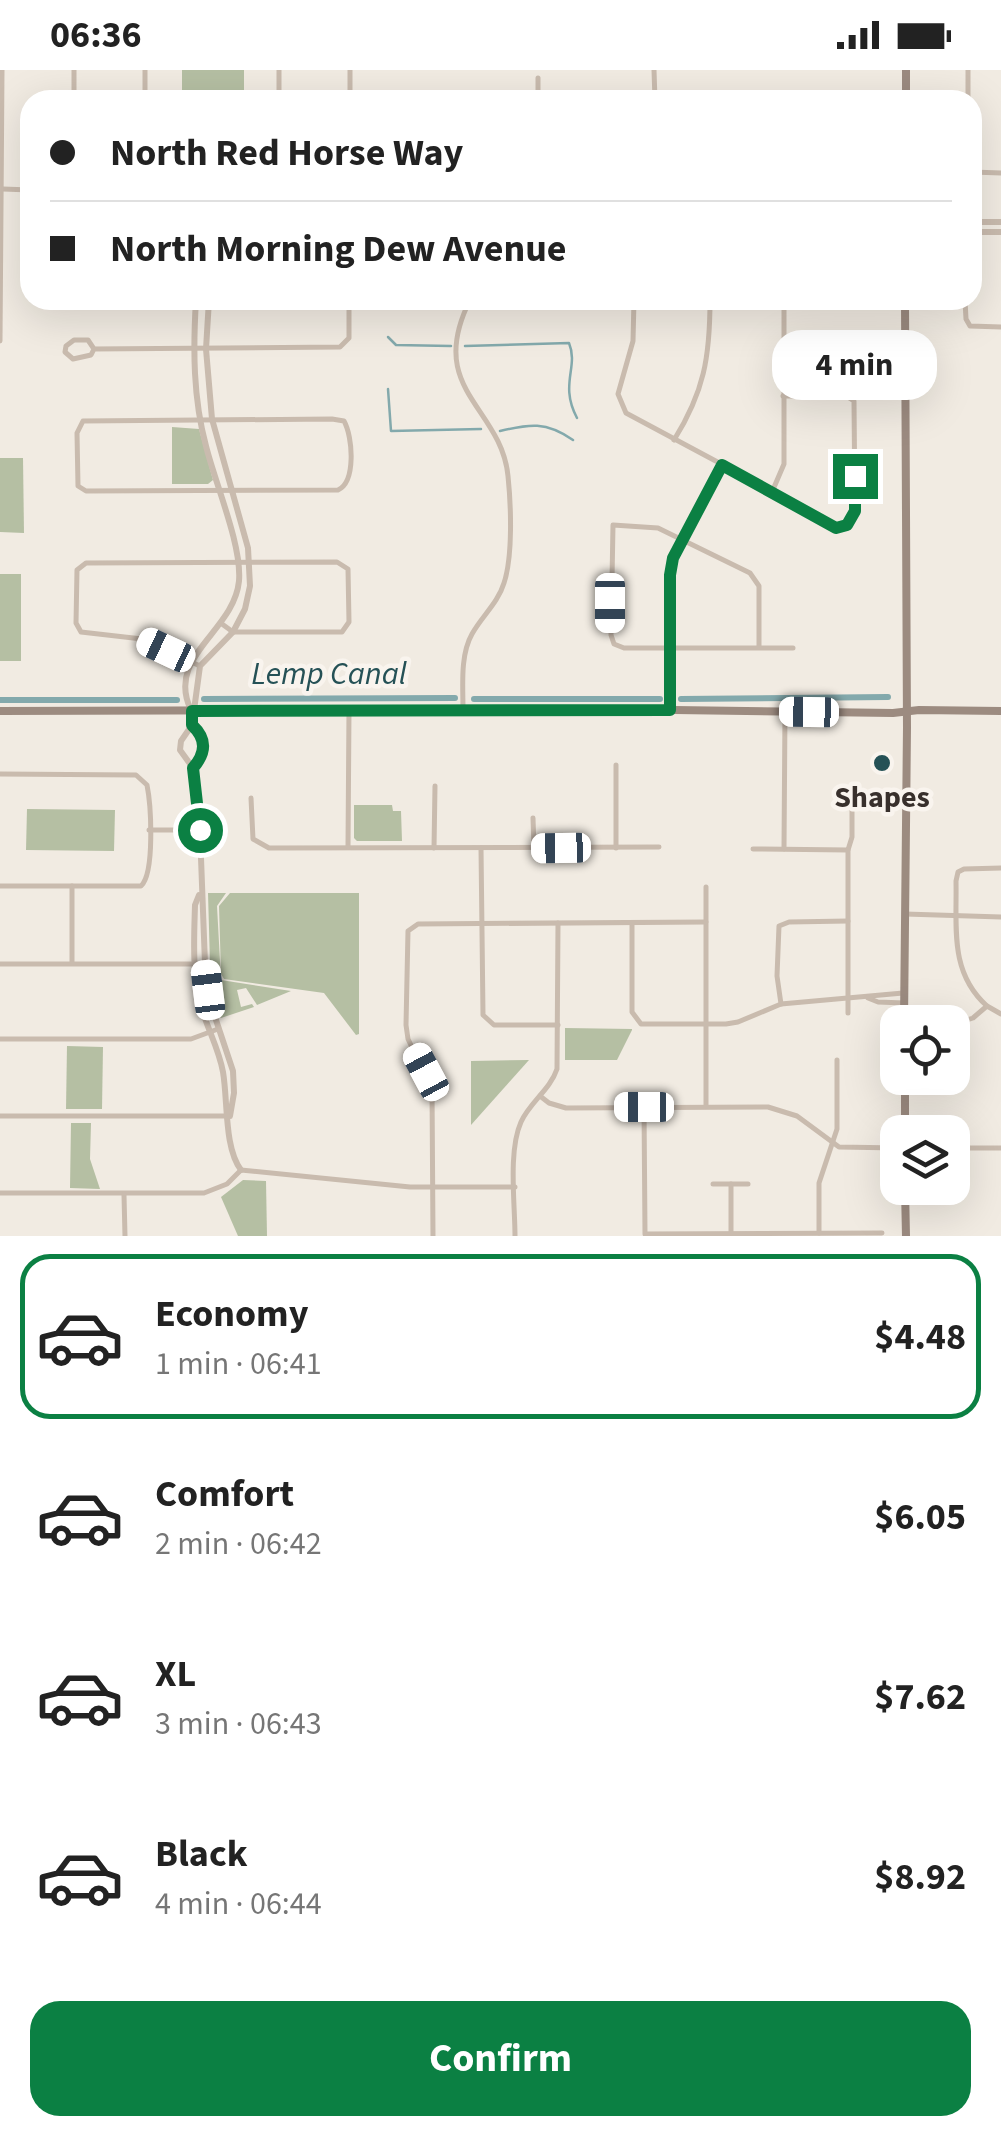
<!DOCTYPE html>
<meta charset="utf-8">
<style>
:root{--surface:#fff;--page:#f6f6f6;--text:#222;--muted:#767676;--line:#e0e0e0;--accent:#0b8043}
body{margin:0;font-family:"Source Sans 3",sans-serif;background:var(--page);color:var(--text);height:100vh;display:flex;flex-direction:column;font-size:38px;white-space:nowrap}
*{box-sizing:border-box;margin:0}
p{font-size:32px;color:var(--muted)}
.icon{flex:none;width:55px;height:55px;fill:none;stroke:currentColor;stroke-width:2;stroke-linecap:round;stroke-linejoin:round}
.map{position:relative;height:1166px;overflow:hidden}
.panel{display:flex;flex-direction:column;background:var(--surface);flex:1}
.panel>*{flex:none}
.banner{position:absolute;left:20px;top:20px;width:962px;height:220px;border-radius:30px;box-shadow:0 10px 40px #0002;display:grid;align-content:center;height:220px;padding:0 30px;background:var(--surface)}
.controls{position:absolute;left:880px;top:935px;display:grid;gap:20px}
.controls a{display:grid;place-items:center;width:90px;height:90px;border-radius:20px;background:var(--surface);box-shadow:0 10px 40px #0002;font-size:50px}
.end{position:absolute;width:45px;height:45px;margin:-22px;border:12px solid #0b8043;background:#fff;box-shadow:0 0 0 5px #fff}
.from{border-radius:50%}
.bubble{position:absolute;height:70px;border-radius:30px;background:var(--surface);box-shadow:0 10px 40px #0002;font-size:32px;font-weight:700;line-height:70px;text-align:center}
.car{position:absolute;width:30px;height:60px;margin:-30px -15px;border-radius:12px;box-shadow:0 0 8px 2px #0007;background:linear-gradient(#fff 24%,#345 0 40%,#fff 0 76%,#345 0 86%,#fff 0)}
.banner b{display:flex;align-items:center;gap:35px;height:95px;font-size:38px}
.banner b+b{border-top:2px solid var(--line)}
.banner i{width:25px;height:25px;background:var(--text)}
ul{padding:18px 0 0;list-style:none}
li{display:flex;align-items:center;gap:30px;height:165px;margin:0 20px 15px;padding:0 10px;border:5px solid transparent;border-radius:30px}
li div{flex:1}
li b{display:block;font-size:38px}
li em{font-style:normal;font-weight:700}
li.selected{border-color:var(--accent)}
li>.icon{width:90px;height:90px;stroke-width:1.5}
.action{display:flex;gap:20px;margin-top:auto;padding:20px 30px}
.action a{flex:1;height:115px;border-radius:30px;background:var(--accent);color:#fff;font-size:40px;font-weight:700;line-height:115px;text-align:center}
.status{display:flex;justify-content:space-between;align-items:center;height:70px;padding:0 50px;background:var(--surface);direction:ltr}
.status svg{height:28px;fill:currentColor}
.map>svg:first-child{display:block}
.green{fill:#b5bfa3}
.lines{fill:none;stroke-linecap:round;stroke-linejoin:round}
.stream{stroke:#83a9ac;stroke-width:2.5}
.canal{stroke:#83a9ac;stroke-width:6}
.minor{stroke:#c9bbae;stroke-width:5}
.tertiary{stroke:#c9bbae;stroke-width:6}
.secondary{stroke:#9c8b80;stroke-width:8}
.route{stroke:#0b8043;stroke-width:12}
.poi-dot{fill:#255156;stroke:#f9f4ee;stroke-width:4}
.labels{text-anchor:middle;dominant-baseline:central;stroke-width:9;stroke-linejoin:round;paint-order:stroke}
.poi-label{font-size:30px;font-weight:bold;fill:#38302c;stroke:#f9f4ee}
.water-label{font-size:32px;font-style:italic;fill:#255156;stroke:#f9f4ee}
</style>
<div class="status"><b>06:36</b><svg viewBox="0 0 49 12"><path d="M0 12V9h3v3zM5 12V6h3v6zM10 12V3h3v9zM15 12V0h3v12zM26 1h20v11H26zM47 4h2v5h-2z"/></svg></div>
<div class="map">
<svg width="1001" height="1166" viewBox="0 0 1001 1166">
<rect width="100%" height="100%" fill="#f1ebe2"/>
<!-- green -->
<g class="green">
<rect x="182" y="0" width="62" height="30"/>
<path d="M172 357 199 359 213 410 208 414H172Z"/>
<path d="M0 388H23L24 463 0 462Z"/>
<rect x="0" y="504" width="21" height="87"/>
<path d="M354 735H392L393 741H401L402 771H357L354 768Z"/>
<path d="M27 739 115 740 114 781 26 780Z"/>
<path d="M208 823H226L217 836 221 910 291 921 257 935 246 918 237 920 241 937 252 934 254 937 221 948 210 894Z"/>
<path d="M230 823H359V964L356 965 324 923 224 909 221 904 219 836Z"/>
<path d="M565 958 632 959V960L617 990H565Z"/>
<path d="M67 976 103 977 102 1039H66Z"/>
<path d="M529 990 471 1055V991Z"/>
<path d="M71 1053H91L90 1089 100 1119 70 1118Z"/>
<path d="M243 1110 266 1111 267 1166H238L221 1127Z"/>
</g>
<g class="lines">
<!-- stream -->
<g class="stream">
<path d="M388 267 396 275 451 276"/>
<path d="M465 276 569 273C579 297 559 314 577 348"/>
<path d="M388 319 391 361 481 359"/>
<path d="M500 361C529 354 546 351 573 370"/>
</g>
<!-- canal -->
<g class="canal">
<path d="M204 629 455 628"/>
<path d="M474 629H660"/>
<path d="M681 629 888 627"/>
<path d="M0 630H177"/>
</g>
<!-- minor -->
<g class="minor">
<path d="M74 0V30"/>
<path d="M145 0V30"/>
<path d="M279 0V30"/>
<path d="M350 0V30"/>
<path d="M654 0 655 30"/>
<path d="M538 8V30"/>
<path d="M968 30V0"/>
<path d="M972 102 1001 103"/>
<path d="M3 119 30 120"/>
<path d="M634 230 633 271 618 324 626 343 798 435 828 455 844 456 855 441 854 331 846 326H783"/>
<path d="M842 230 850 235 857 230"/>
<path d="M965 230 966 249 970 256 1001 257"/>
<path d="M0 271 2 0"/>
<path d="M94 279 88 270H74L66 276 65 282 73 289 91 285 94 279 340 277 349 268V230"/>
<path d="M784 279H860"/>
<path d="M896 279 893 283H864L860 279 864 275H893L896 279H905"/>
<path d="M332 349 344 351C353 367 356 412 338 420L86 421 78 416 77 363 83 351Z"/>
<path d="M674 370C704 322 710 287 710 230"/>
<path d="M772 422 784 394V230"/>
<path d="M759 578V516L750 503 658 458 613 455 611 565 614 574 624 578H793"/>
<path d="M200 596 142 569 81 562 76 553 77 500 86 493 337 492 348 499 349 552 342 562H233L222 554"/>
<path d="M463 639C463 616 460 585 472 564 482 546 498 533 504 513 513 486 511 435 508 406 501 336 425 320 470 230"/>
<path d="M670 640 673 488 722 395"/>
<path d="M616 695V778"/>
<path d="M0 704 136 705 147 715C151 735 155 803 141 816H0"/>
<path d="M251 728 253 769 269 778 659 777"/>
<path d="M533 748 534 778"/>
<path d="M149 760H200"/>
<path d="M348 777 349 640"/>
<path d="M434 778 435 716"/>
<path d="M481 778 483 945 494 955H558"/>
<path d="M753 779 848 780"/>
<path d="M784 779 785 641"/>
<path d="M905 844 1001 847"/>
<path d="M632 853V942L641 954H726L738 952 781 934 903 923"/>
<path d="M72 893V816"/>
<path d="M0 894H205"/>
<path d="M868 928 878 932 904 933"/>
<path d="M781 934 777 906 779 856 789 852 848 851"/>
<path d="M987 936C949 902 957 857 956 811L958 802 964 799 1001 798"/>
<path d="M848 943V780L852 767V720"/>
<path d="M952 955 973 948 987 936 1001 944"/>
<path d="M0 969H191L218 959"/>
<path d="M540 1026 549 1033 566 1038 768 1037 797 1046 839 1077 898 1078"/>
<path d="M706 1036V817"/>
<path d="M644 1037 645 1164 882 1163"/>
<path d="M0 1046H227"/>
<path d="M952 1078H1001"/>
<path d="M713 1114H748"/>
<path d="M731 1114V1163"/>
<path d="M0 1123H204L227 1114 241 1100 410 1117H515"/>
<path d="M124 1125 125 1166"/>
<path d="M819 1163V1113L837 1059V990"/>
<path d="M433 1166 432 1019 408 969 406 955 408 861 418 854 706 852"/>
<path d="M515 1166C515 1134 508 1081 521 1052 530 1032 550 1020 557 999L558 853"/>
</g>
<!-- tertiary -->
<g class="tertiary">
<path d="M972 152H1001"/>
<path d="M972 162H1001"/>
<path d="M209 230 206 279 212 349 248 478 250 516 245 539 233 562 200 596 192 655 181 671 180 680 193 698 199 735 205 894 211 935 233 1001 234 1023 230 1046"/>
<path d="M191 640C165 586 234 562 239 511 242 475 215 413 206 376 193 328 193 279 196 230"/>
<path d="M192 655 204 673 202 685 193 698"/>
<path d="M199 825 195 835C194 869 192 903 201 936 207 958 219 979 223 1002 228 1031 224 1078 241 1100"/>
</g>
<!-- secondary -->
<g class="secondary">
<path d="M906 0V30"/>
<path d="M0 641 603 639 893 643 919 640 1001 641"/>
<path d="M904 952 907 657 905 230"/>
<path d="M905 1062V1008"/>
<path d="M905 1118 906 1166"/>
</g>
</g>
<g class="lines">
<!-- route -->
<path class="route" d="M200 760 193 698C206 683 207 669 192 655V641L670 640V505L673 488 722 395 836 458 847 455 855 441V406"/>
</g>
<!-- markers -->
<circle class="poi-dot" cx="882" cy="693" r="10"/>
<g class="labels">
<!-- poi labels -->
<g class="poi-label">
<text x="882" y="727">Shapes</text>
</g>
<!-- water labels -->
<g class="water-label">
<text x="329" y="604">Lemp Canal</text>
</g>
</g>
</svg>
<div class="controls">
<a><svg class="icon" aria-label="locate" viewBox="0 0 24 24"><circle cx="12" cy="12" r="6"/><path d="M12 2v4M12 18v4M2 12h4M18 12h4"/></svg></a>
<a><svg class="icon" aria-label="layers" viewBox="0 0 24 24"><path d="M12 4l9 5-9 5-9-5zM3 14l9 5 9-5"/></svg></a>
</div>
<i class="end from" style="left:200px;top:760px"></i>
<i class="end" style="left:855px;top:406px"></i>
<div class="bubble" style="left:772px;top:260px;width:165px">4 min</div>
<i class="car" style="left:610px;top:533px;rotate:180deg"></i>
<i class="car" style="left:166px;top:580px;rotate:295deg"></i>
<i class="car" style="left:809px;top:642px;rotate:271deg"></i>
<i class="car" style="left:561px;top:778px;rotate:269deg"></i>
<i class="car" style="left:208px;top:920px;rotate:353deg"></i>
<i class="car" style="left:426px;top:1002px;rotate:332deg"></i>
<i class="car" style="left:644px;top:1037px;rotate:270deg"></i>
<div class="banner">
<b><i class="from"></i>North Red Horse Way</b>
<b><i></i>North Morning Dew Avenue</b>
</div>
</div>
<section class="panel">
<ul>
<li class="selected"><svg class="icon" aria-label="car" viewBox="0 0 24 24"><path d="M5 17H2v-5l4-1 3-4h7l3 4 3 1v5h-3M9 17h6M6 11h13"/><circle cx="7" cy="17" r="2"/><circle cx="17" cy="17" r="2"/></svg><div><b>Economy</b><p>1 min · 06:41</p></div><em>$4.48</em></li>
<li><svg class="icon" aria-label="car" viewBox="0 0 24 24"><path d="M5 17H2v-5l4-1 3-4h7l3 4 3 1v5h-3M9 17h6M6 11h13"/><circle cx="7" cy="17" r="2"/><circle cx="17" cy="17" r="2"/></svg><div><b>Comfort</b><p>2 min · 06:42</p></div><em>$6.05</em></li>
<li><svg class="icon" aria-label="car" viewBox="0 0 24 24"><path d="M5 17H2v-5l4-1 3-4h7l3 4 3 1v5h-3M9 17h6M6 11h13"/><circle cx="7" cy="17" r="2"/><circle cx="17" cy="17" r="2"/></svg><div><b>XL</b><p>3 min · 06:43</p></div><em>$7.62</em></li>
<li><svg class="icon" aria-label="car" viewBox="0 0 24 24"><path d="M5 17H2v-5l4-1 3-4h7l3 4 3 1v5h-3M9 17h6M6 11h13"/><circle cx="7" cy="17" r="2"/><circle cx="17" cy="17" r="2"/></svg><div><b>Black</b><p>4 min · 06:44</p></div><em>$8.92</em></li>
</ul>
<div class="action"><a>Confirm</a></div>
</section>
